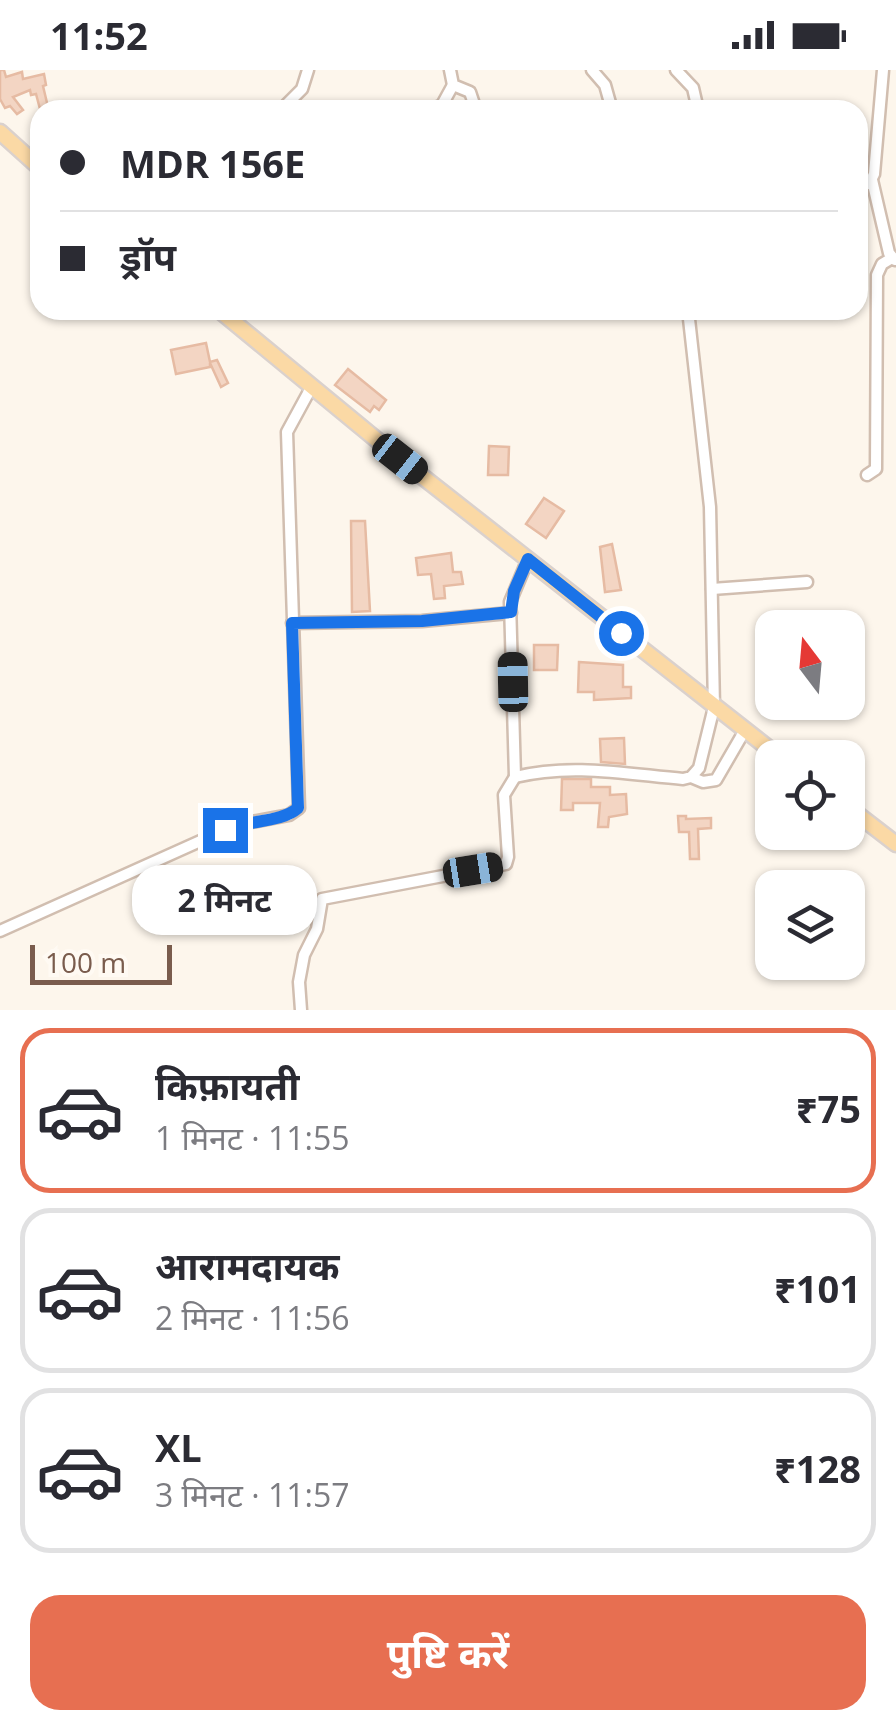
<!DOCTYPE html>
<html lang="hi">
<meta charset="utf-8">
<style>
:root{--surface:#fff;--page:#f7f7f7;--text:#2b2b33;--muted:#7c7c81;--line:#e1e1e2;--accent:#e76f51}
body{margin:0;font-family:"Open Sans","Noto Sans Devanagari",sans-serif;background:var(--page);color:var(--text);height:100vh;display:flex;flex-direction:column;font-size:38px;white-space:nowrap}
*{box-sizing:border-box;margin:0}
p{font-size:32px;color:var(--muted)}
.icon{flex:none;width:55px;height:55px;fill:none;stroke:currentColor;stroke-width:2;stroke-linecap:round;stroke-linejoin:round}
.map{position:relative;height:940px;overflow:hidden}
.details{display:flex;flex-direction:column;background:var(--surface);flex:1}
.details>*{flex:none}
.hud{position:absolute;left:30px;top:30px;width:838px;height:220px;border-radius:30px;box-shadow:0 2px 8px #0004;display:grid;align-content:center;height:220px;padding:0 30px;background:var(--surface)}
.needle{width:65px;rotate:344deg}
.fabs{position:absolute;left:755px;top:540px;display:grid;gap:20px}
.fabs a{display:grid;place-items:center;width:110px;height:110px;border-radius:20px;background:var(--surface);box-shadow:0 2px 8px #0004;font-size:50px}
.scale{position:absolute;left:30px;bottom:25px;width:142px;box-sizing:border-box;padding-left:10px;border:5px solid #7a5c4d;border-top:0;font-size:28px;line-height:35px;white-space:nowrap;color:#7a5c4d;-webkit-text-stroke:8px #fffaf3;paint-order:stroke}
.end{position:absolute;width:45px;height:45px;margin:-22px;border:12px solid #1a73e8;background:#fff;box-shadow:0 0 0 5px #fff}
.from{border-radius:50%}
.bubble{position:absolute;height:70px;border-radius:30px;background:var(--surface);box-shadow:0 2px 8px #0004;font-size:32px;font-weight:700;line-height:70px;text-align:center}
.car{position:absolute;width:30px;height:60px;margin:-30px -15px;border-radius:12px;box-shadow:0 0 8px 2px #0007;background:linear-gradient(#222 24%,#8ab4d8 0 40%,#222 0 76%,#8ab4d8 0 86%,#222 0)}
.hud b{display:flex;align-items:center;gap:35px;height:95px;font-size:38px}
.hud b+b{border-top:2px solid var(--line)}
.hud i{width:25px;height:25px;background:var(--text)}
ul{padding:18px 0 0;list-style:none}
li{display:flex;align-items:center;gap:30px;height:165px;margin:0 20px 15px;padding:0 10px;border:5px solid var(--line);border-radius:30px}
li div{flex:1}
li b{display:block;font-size:38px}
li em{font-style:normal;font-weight:700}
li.on{border-color:var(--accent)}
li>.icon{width:90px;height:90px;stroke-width:1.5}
.action{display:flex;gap:20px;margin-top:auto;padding:20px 30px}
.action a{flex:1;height:115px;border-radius:30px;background:var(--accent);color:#fff;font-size:40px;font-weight:700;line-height:115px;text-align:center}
.status{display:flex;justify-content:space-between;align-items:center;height:70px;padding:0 50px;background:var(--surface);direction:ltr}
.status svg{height:28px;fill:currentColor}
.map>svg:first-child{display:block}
.building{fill:#f3d5c3;stroke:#e6bba3;stroke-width:2.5}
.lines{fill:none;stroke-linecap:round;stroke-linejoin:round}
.minor-casing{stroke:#d1beb0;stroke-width:15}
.major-casing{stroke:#dad1cd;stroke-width:19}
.minor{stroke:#fff;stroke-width:10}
.major{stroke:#fbd9a5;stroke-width:14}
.route{stroke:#1a73e8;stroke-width:12}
</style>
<div class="status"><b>11:52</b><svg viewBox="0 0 49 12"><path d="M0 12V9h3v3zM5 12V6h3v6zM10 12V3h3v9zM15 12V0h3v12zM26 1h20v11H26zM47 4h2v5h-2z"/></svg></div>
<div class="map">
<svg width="896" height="940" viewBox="0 0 896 940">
<rect width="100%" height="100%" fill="#fdf6ec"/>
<!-- building -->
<g class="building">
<path d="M0 0H4L6 7 22 2 23 9 44 4 46 15 43 16 48 37 40 39 36 24 31 25 30 20 13 27 23 40 17 44 10 36 5 38 0 29Z"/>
<path d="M206 273 210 292 217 290 228 313 221 317 210 293V297L176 304 171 280Z"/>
<path d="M348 299 386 330 379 340 374 336 370 342 335 315Z"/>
<path d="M489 376 509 377 508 405H488Z"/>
<path d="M544 428 564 441 546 468 526 454Z"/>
<path d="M351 451H365L370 541 352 542Z"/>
<path d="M612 474 621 520 605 522 600 477Z"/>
<path d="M451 483 453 502H461L463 514 444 516 445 528 434 529 431 504 418 505 416 488Z"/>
<path d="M534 575H558L557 600H534Z"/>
<path d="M579 592 623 595V617H631V628L594 630V622H578Z"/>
<path d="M624 668 625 694 601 692 600 669Z"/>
<path d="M562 709H591V717H610V725L626 724 627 744 609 747 608 757H598L600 733H573V740H561Z"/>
<path d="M678 746H686V749L711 748V758L698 759 699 789H690L689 762H679Z"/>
</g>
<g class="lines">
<defs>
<g id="minor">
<path d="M450 0 453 15 470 22 476 40"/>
<path d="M592 0 605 15 612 40"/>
<path d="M676 0 693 18 698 40"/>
<path d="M281 40 302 19 308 0"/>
<path d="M431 40 442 35 453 15"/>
<path d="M872 110 889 183 895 190"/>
<path d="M858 115 869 114 874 104 883 0"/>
<path d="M867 405 876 399 877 205 882 194 892 188"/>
<path d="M528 489 510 532 515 707C571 693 626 704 683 709L691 707 699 698 714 637 710 437 688 240"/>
<path d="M712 519 807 512"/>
<path d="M292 553 422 551 511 543"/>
<path d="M691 707 703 712 716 710 745 660"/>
<path d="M0 861 236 755 289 745 299 738 287 362 312 316"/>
<path d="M301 940 299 912 304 885 317 859 322 829 506 794 508 787 504 725 515 707"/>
</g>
<g id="major">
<path d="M0 62 40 98"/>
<path d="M219 240 400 389 781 688"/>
<path d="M848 737 896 774"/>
</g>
</defs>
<!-- minor casing -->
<use href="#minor" class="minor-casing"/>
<!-- major casing -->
<use href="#major" class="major-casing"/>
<!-- minor -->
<use href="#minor" class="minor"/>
<!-- major -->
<use href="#major" class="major"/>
</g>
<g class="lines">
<!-- route -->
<path class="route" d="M225 760C247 750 281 753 298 738L292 553 422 551 511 542 514 521 528 489 621 563"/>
</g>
</svg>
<div class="fabs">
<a><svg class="needle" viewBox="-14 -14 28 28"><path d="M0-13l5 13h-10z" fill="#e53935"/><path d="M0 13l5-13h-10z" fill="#7c7c81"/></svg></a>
<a><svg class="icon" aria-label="locate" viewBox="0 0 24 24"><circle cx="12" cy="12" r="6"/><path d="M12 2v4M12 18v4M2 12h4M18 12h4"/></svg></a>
<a><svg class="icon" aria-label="layers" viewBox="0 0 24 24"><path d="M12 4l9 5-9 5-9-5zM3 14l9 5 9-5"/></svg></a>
</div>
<div class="scale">100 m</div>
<i class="end from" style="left:621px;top:563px"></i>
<i class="end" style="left:225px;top:760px"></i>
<div class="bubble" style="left:132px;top:795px;width:185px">2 मिनट</div>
<i class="car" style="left:400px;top:389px;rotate:128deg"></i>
<i class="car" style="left:513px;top:612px;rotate:359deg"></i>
<i class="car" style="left:473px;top:800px;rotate:81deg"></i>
<div class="hud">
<b><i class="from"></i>MDR 156E</b>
<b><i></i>ड्रॉप</b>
</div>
</div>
<section class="details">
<ul>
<li class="on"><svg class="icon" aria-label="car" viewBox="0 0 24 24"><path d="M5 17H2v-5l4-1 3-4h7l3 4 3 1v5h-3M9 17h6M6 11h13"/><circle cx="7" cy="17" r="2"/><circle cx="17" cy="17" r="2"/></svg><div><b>किफ़ायती</b><p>1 मिनट · 11:55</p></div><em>₹75</em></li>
<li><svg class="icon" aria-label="car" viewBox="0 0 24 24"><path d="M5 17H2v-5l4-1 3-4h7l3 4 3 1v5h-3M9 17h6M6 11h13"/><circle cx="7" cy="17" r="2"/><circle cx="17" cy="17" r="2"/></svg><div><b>आरामदायक</b><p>2 मिनट · 11:56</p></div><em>₹101</em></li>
<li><svg class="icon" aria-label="car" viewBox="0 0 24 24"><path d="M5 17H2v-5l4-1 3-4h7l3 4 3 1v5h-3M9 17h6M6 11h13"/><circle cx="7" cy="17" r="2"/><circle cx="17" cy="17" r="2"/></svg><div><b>XL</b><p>3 मिनट · 11:57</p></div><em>₹128</em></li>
</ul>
<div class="action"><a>पुष्टि करें</a></div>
</section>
